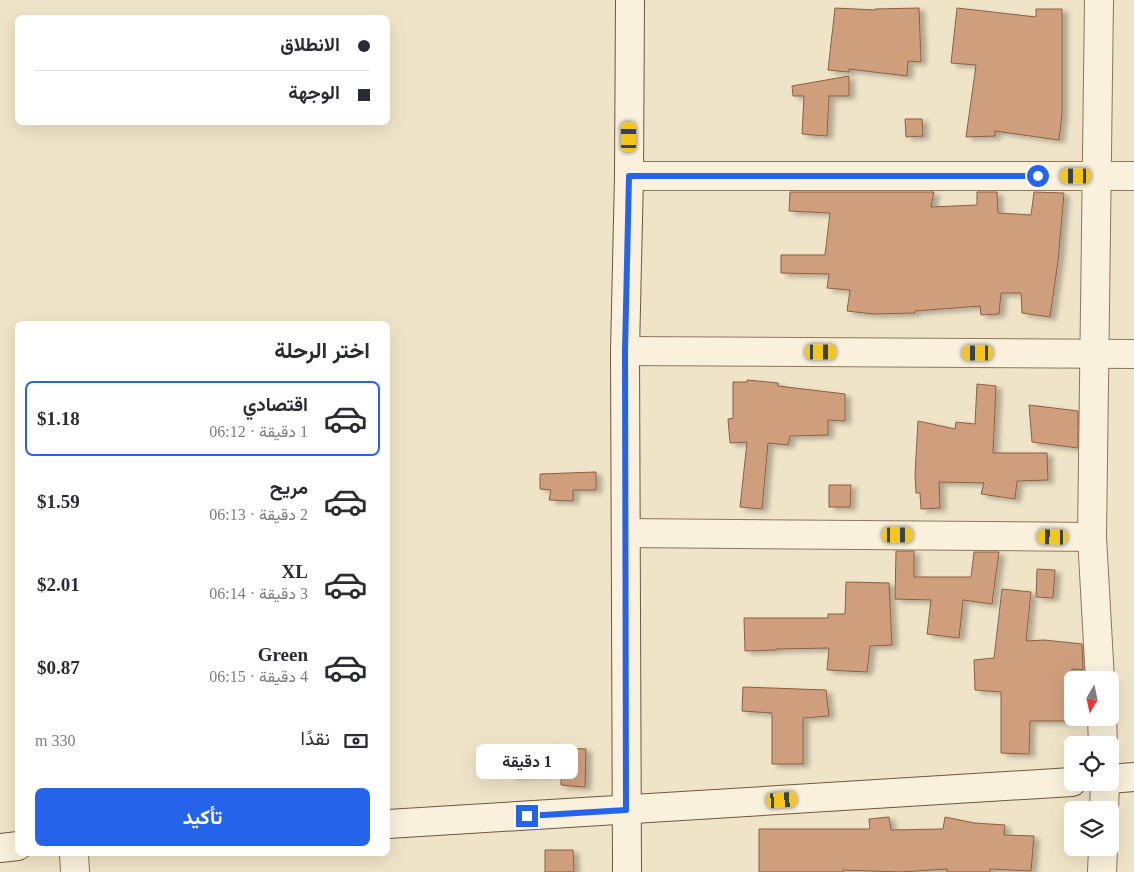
<!DOCTYPE html>
<html lang="ar">
<meta charset="utf-8">
<style>
:root{--surface:#fff;--page:#f7f7f7;--text:#2b2b33;--muted:#7c7c81;--line:#e1e1e2;--accent:#2563eb}
body{margin:0;font-family:"Times New Roman",Vazirmatn,serif;background:var(--page);color:var(--text);direction:rtl;height:100vh;display:flex;flex-direction:column;font-size:19px;white-space:nowrap}
*{box-sizing:border-box;margin:0}
p{font-size:16px;color:var(--muted)}
.icon{flex:none;width:28px;height:28px;fill:none;stroke:currentColor;stroke-width:2;stroke-linecap:round;stroke-linejoin:round}
.map{position:relative;flex:1;overflow:hidden;direction:ltr}
.details{position:absolute;left:15px;top:321px;width:375px;height:535px;display:flex;flex-direction:column;background:var(--surface);border-radius:8px;box-shadow:0 5px 20px #0002;direction:rtl}
.details>*{flex:none}
.hud{position:absolute;left:15px;top:15px;width:375px;height:110px;border-radius:8px;box-shadow:0 5px 20px #0002;direction:rtl;display:grid;align-content:center;height:110px;padding:0 20px;background:var(--surface)}
.needle{width:32px;rotate:189deg}
.buttons{position:absolute;left:1064px;top:671px;display:grid;gap:10px}
.buttons a{display:grid;place-items:center;width:55px;height:55px;border-radius:8px;background:var(--surface);box-shadow:0 5px 20px #0002;font-size:25px}
.end{position:absolute;width:22px;height:22px;margin:-11px;border:6px solid #2563eb;background:#fff;box-shadow:0 0 0 2px #fff}
.from{border-radius:50%}
.bubble{position:absolute;height:35px;border-radius:8px;background:var(--surface);box-shadow:0 5px 20px #0002;font-size:16px;font-weight:700;line-height:35px;text-align:center;direction:rtl}
.car{position:absolute;width:15px;height:30px;margin:-15px -8px;border-radius:6px;box-shadow:0 0 4px 1px #0007;background:linear-gradient(#f5c518 24%,#345 0 40%,#f5c518 0 76%,#345 0 86%,#f5c518 0)}
.hud b{display:flex;align-items:center;gap:18px;height:48px;font-size:19px}
.hud b+b{border-top:1px solid var(--line)}
.hud i{width:12px;height:12px;background:var(--text)}
ul{padding:0;list-style:none}
li{display:flex;align-items:center;gap:15px;height:75px;margin:0 10px 8px;padding:0 10px;border:2px solid transparent;border-radius:8px}
li div{flex:1}
li b{display:block;font-size:19px}
li em{font-style:normal;font-weight:700}
li.active{border-color:var(--accent)}
li>.icon{width:45px;height:45px;stroke-width:1.5}
h2{padding:0 20px;font-size:22px;line-height:60px}
.pay{display:flex;align-items:center;gap:12px;height:55px;padding:0 20px;font-size:19px}
.pay p{margin-inline-start:auto}
.action{display:flex;gap:10px;margin-top:auto;padding:10px 20px}
.action a{flex:1;height:58px;border-radius:8px;background:var(--accent);color:#fff;font-size:20px;font-weight:700;line-height:58px;text-align:center}
.map>svg:first-child{display:block}
.building{fill:#cf9f7d;stroke:#8d5f41;filter:url(#shadow)}
.lines{fill:none;stroke-linecap:round;stroke-linejoin:round}
.street-casing{stroke:#8d765c;stroke-width:30}
.secondary-casing{stroke:#6f573f;stroke-width:30}
.street{stroke:#faf1dc;stroke-width:28}
.secondary{stroke:#faf1dc;stroke-width:28}
.route{stroke:#2563eb;stroke-width:6}
</style>
<div class="map">
<svg width="1134" height="872" viewBox="0 0 1134 872">
<defs>
<filter id="shadow"><feDropShadow dx="5.5" dy="3" stdDeviation="2.5" flood-color="#0004"/></filter>
</defs>
<rect width="100%" height="100%" fill="#f0e4c8"/>
<!-- building -->
<g class="building">
<path d="M835 8 875 10V9L919 8 921 62 908 61 907 76 849 69V72L828 70Z"/>
<path d="M957 8 1036 17V9H1062V114L1059 140 995 131V136L966 137 976 65 951 63Z"/>
<path d="M849 76V96H829L827 136 802 134 804 96H793L792 86Z"/>
<path d="M905 119H922L923 136 906 137Z"/>
<path d="M790 192H934L931 207 977 205V192H997L998 213 1031 215 1034 192 1064 193 1058 261 1050 317 1022 313 1021 293H1001L999 314 981 315 980 306 915 311V313L874 314 847 311 850 290 827 288 829 274 781 273V255H825L830 213 789 211Z"/>
<path d="M747 380 778 383V386L845 394V421L828 420V435L790 436 788 445 768 443 762 509 740 507 747 442 730 443 728 419 733 418V382H747Z"/>
<path d="M977 384 996 386 993 453H1047L1048 480 1017 481 1015 499 981 494 984 483 939 482 940 508 921 509 920 493H916L915 474 918 421 955 429 956 422 975 424Z"/>
<path d="M1029 405 1078 411V448L1032 442Z"/>
<path d="M596 472V490H573V501L549 500 551 490 540 489V474Z"/>
<path d="M829 485H851L850 507H829Z"/>
<path d="M896 551H914V577H971L974 552H999L992 604 963 600 959 638 927 634 931 600 895 599Z"/>
<path d="M1037 569 1055 570 1053 598 1036 597Z"/>
<path d="M846 582 889 583 892 645 870 646 867 672 827 670 829 648 776 649V650L745 651 744 618H828V614H845Z"/>
<path d="M1002 589 1031 592 1026 641 1044 640 1082 644 1083 670 1072 669V721H1030L1029 754 1001 753V692L975 690 974 660 994 658Z"/>
<path d="M743 687 826 690 829 716 803 718V764H772V713L742 711Z"/>
<path d="M562 748 586 749 585 787 561 785V773L511 776 510 757 562 754Z"/>
<path d="M889 817 891 830 943 829 945 817 974 823 1005 825 1004 835 1034 836 1031 871 990 869V872H947V869L900 872 843 870V872H759V829H870L869 819Z"/>
<path d="M545 850H573L574 872H545Z"/>
</g>
<g class="lines">
<defs>
<g id="street">
<path d="M1099 0 1092 537 1100 680"/>
<path d="M629 176H1134"/>
<path d="M625 351 1134 354"/>
<path d="M626 533 1092 537"/>
<path d="M1102 718 1103 745"/>
<path d="M1104 810 1105 782"/>
<path d="M74 854 75 872"/>
<path d="M1102 872 1103 848"/>
</g>
<g id="secondary">
<path d="M1110 779 1134 777"/>
<path d="M388 824 1072 782"/>
<path d="M0 848 18 846"/>
<path d="M627 872 625 351 629 176 630 0"/>
</g>
</defs>
<!-- street casing -->
<use href="#street" class="street-casing"/>
<!-- secondary casing -->
<use href="#secondary" class="secondary-casing"/>
<!-- street -->
<use href="#street" class="street"/>
<!-- secondary -->
<use href="#secondary" class="secondary"/>
</g>
<g class="lines">
<!-- route -->
<path class="route" d="M527 816 626 810 625 351 629 176H1038"/>
</g>
</svg>
<div class="buttons">
<a><svg class="needle" viewBox="-14 -14 28 28"><path d="M0-13l5 13h-10z" fill="#e53935"/><path d="M0 13l5-13h-10z" fill="#7c7c81"/></svg></a>
<a><svg class="icon" aria-label="locate" viewBox="0 0 24 24"><circle cx="12" cy="12" r="6"/><path d="M12 2v4M12 18v4M2 12h4M18 12h4"/></svg></a>
<a><svg class="icon" aria-label="layers" viewBox="0 0 24 24"><path d="M12 4l9 5-9 5-9-5zM3 14l9 5 9-5"/></svg></a>
</div>
<i class="end from" style="left:1038px;top:176px"></i>
<i class="end" style="left:527px;top:816px"></i>
<div class="bubble" style="left:476px;top:744px;width:102px">1 دقيقة</div>
<i class="car" style="left:629px;top:137px;rotate:0deg"></i>
<i class="car" style="left:1076px;top:176px;rotate:270deg"></i>
<i class="car" style="left:821px;top:352px;rotate:90deg"></i>
<i class="car" style="left:978px;top:353px;rotate:270deg"></i>
<i class="car" style="left:898px;top:535px;rotate:90deg"></i>
<i class="car" style="left:1053px;top:537px;rotate:271deg"></i>
<i class="car" style="left:782px;top:800px;rotate:86deg"></i>
<div class="hud">
<b><i class="from"></i>الانطلاق</b>
<b><i></i>الوجهة</b>
</div>
<section class="details">
<h2>اختر الرحلة</h2>
<ul>
<li class="active"><svg class="icon" aria-label="car" viewBox="0 0 24 24"><path d="M5 17H2v-5l4-1 3-4h7l3 4 3 1v5h-3M9 17h6M6 11h13"/><circle cx="7" cy="17" r="2"/><circle cx="17" cy="17" r="2"/></svg><div><b>اقتصادي</b><p>1 دقيقة · 06:12</p></div><em>$1.18</em></li>
<li><svg class="icon" aria-label="car" viewBox="0 0 24 24"><path d="M5 17H2v-5l4-1 3-4h7l3 4 3 1v5h-3M9 17h6M6 11h13"/><circle cx="7" cy="17" r="2"/><circle cx="17" cy="17" r="2"/></svg><div><b>مريح</b><p>2 دقيقة · 06:13</p></div><em>$1.59</em></li>
<li><svg class="icon" aria-label="car" viewBox="0 0 24 24"><path d="M5 17H2v-5l4-1 3-4h7l3 4 3 1v5h-3M9 17h6M6 11h13"/><circle cx="7" cy="17" r="2"/><circle cx="17" cy="17" r="2"/></svg><div><b>XL</b><p>3 دقيقة · 06:14</p></div><em>$2.01</em></li>
<li><svg class="icon" aria-label="car" viewBox="0 0 24 24"><path d="M5 17H2v-5l4-1 3-4h7l3 4 3 1v5h-3M9 17h6M6 11h13"/><circle cx="7" cy="17" r="2"/><circle cx="17" cy="17" r="2"/></svg><div><b>Green</b><p>4 دقيقة · 06:15</p></div><em>$0.87</em></li>
</ul>
<div class="pay"><svg class="icon" aria-label="cash" viewBox="0 0 24 24"><path d="M3 7h18v10H3z"/><circle cx="12" cy="12" r="2"/></svg>نقدًا<p>330 m</p></div>
<div class="action"><a>تأكيد</a></div>
</section>
</div>
